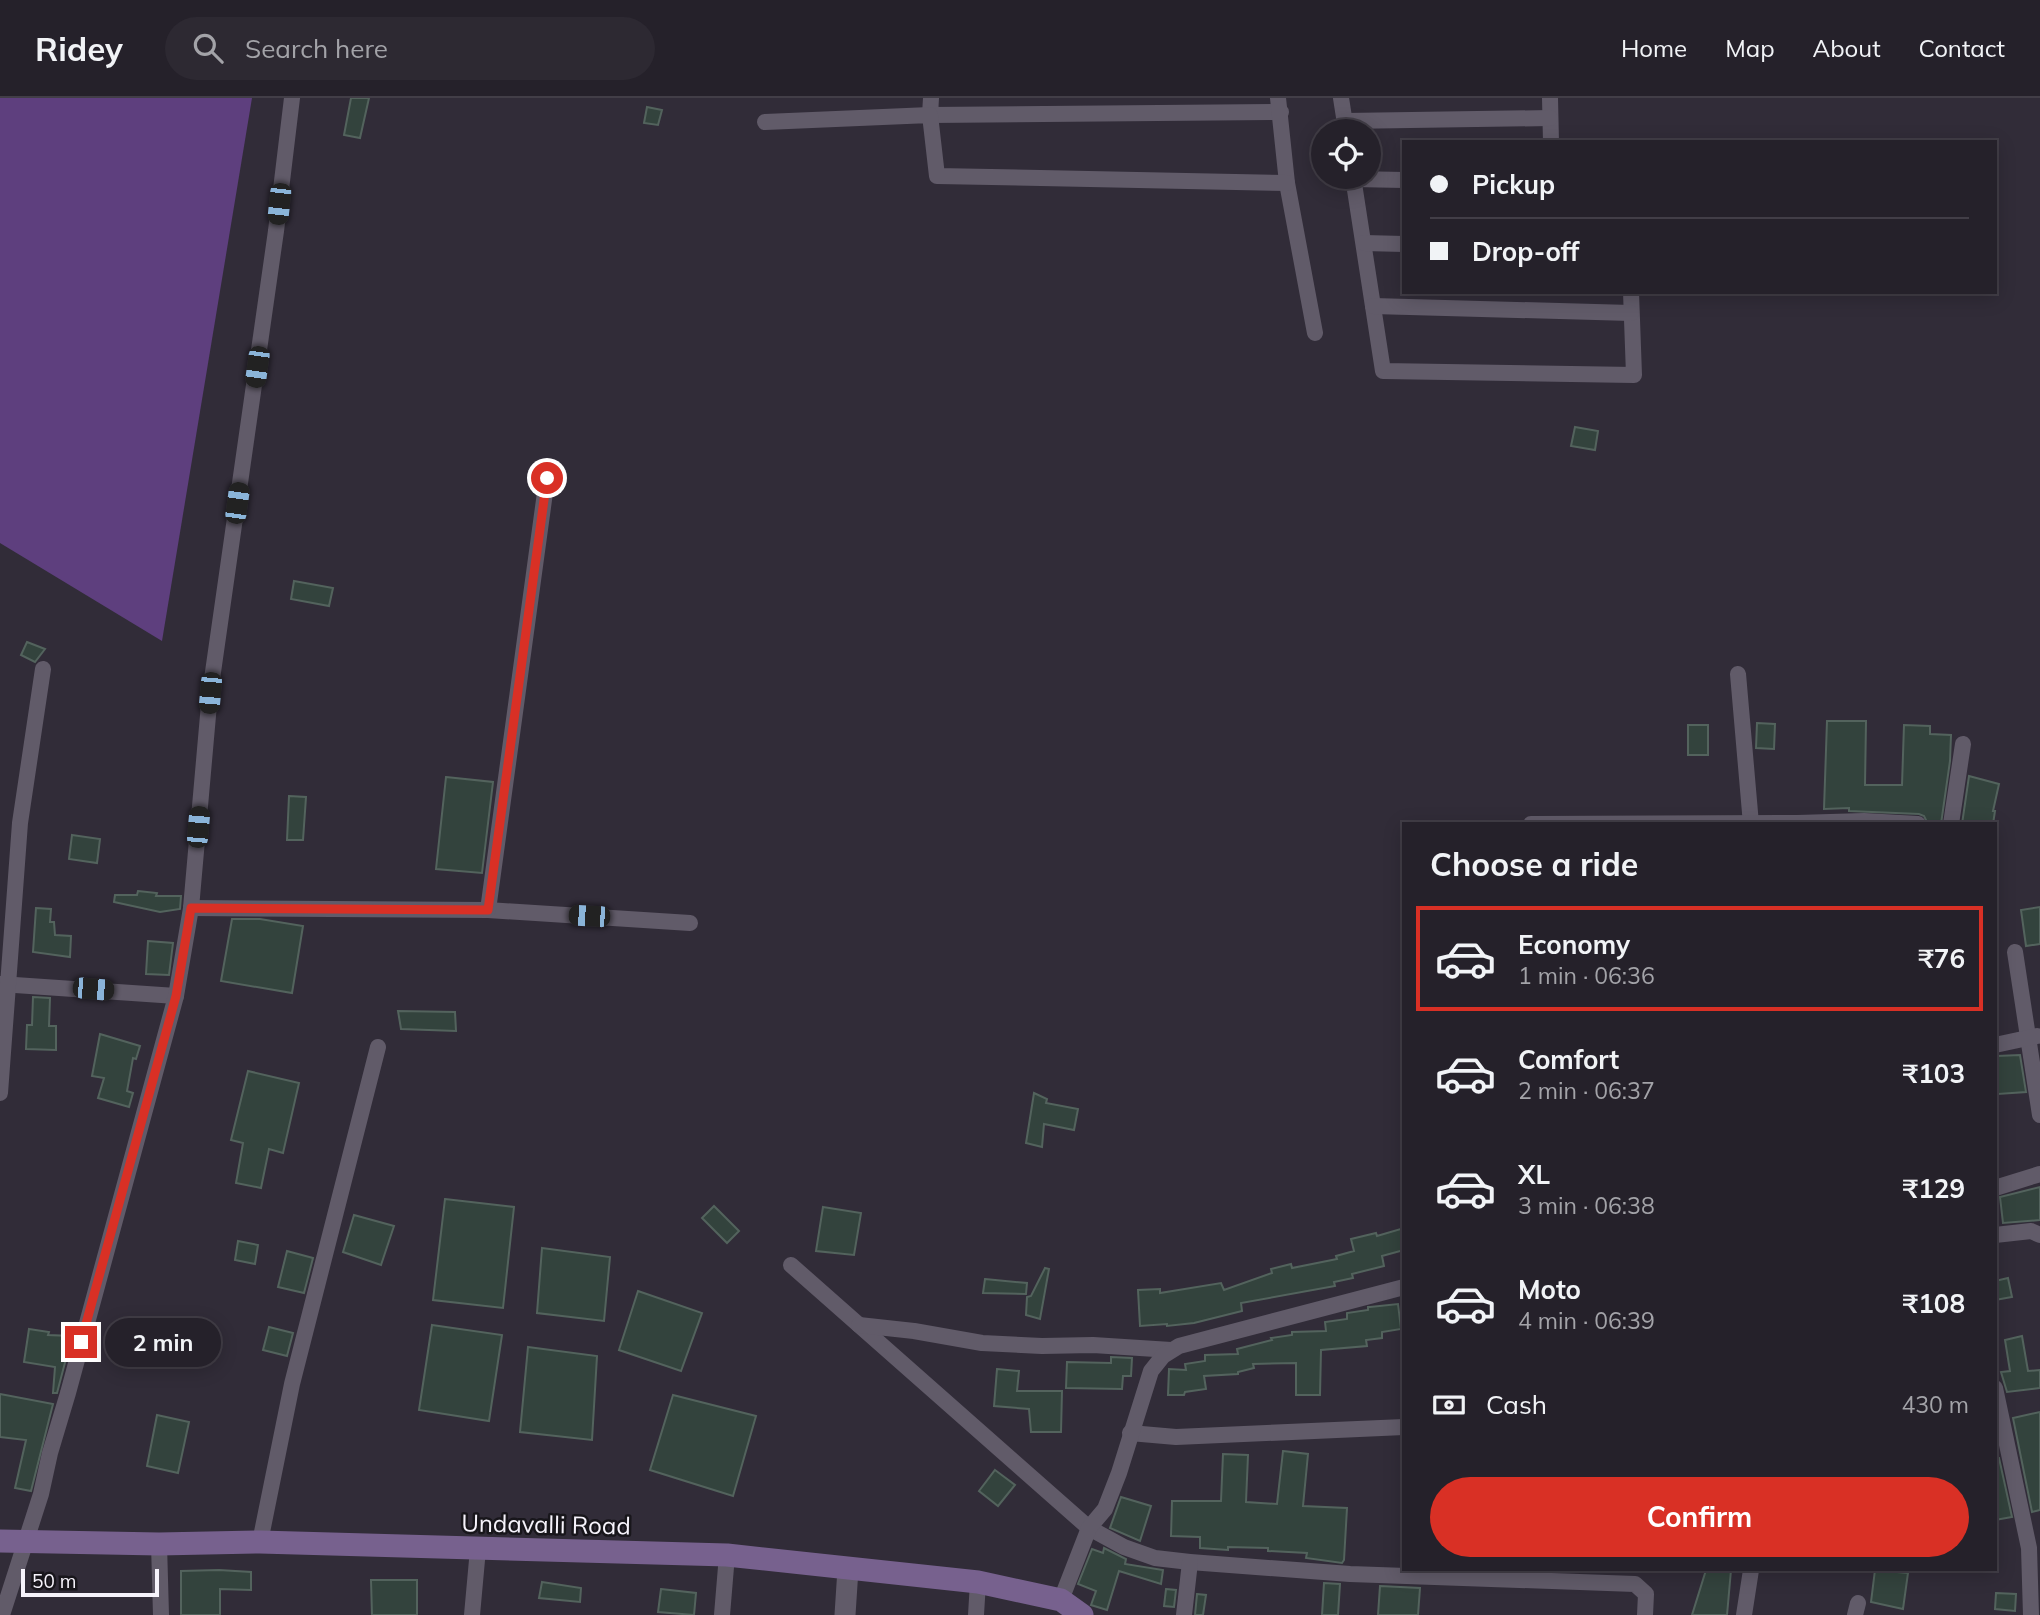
<!DOCTYPE html>
<meta charset="utf-8">
<style>
:root{--surface:#25212a;--page:#2d2932;--text:#f1f3f6;--muted:#a3a3a8;--line:#423e47;--accent:#d93025}
body{margin:0;font-family:Mulish,sans-serif;background:var(--page);color:var(--text);height:100vh;display:flex;flex-direction:column;font-size:26px;white-space:nowrap}
*{box-sizing:border-box;margin:0}
p{font-size:23px;color:var(--muted)}
.icon{flex:none;width:38px;height:38px;fill:none;stroke:currentColor;stroke-width:2;stroke-linecap:round;stroke-linejoin:round}
.map{position:relative;flex:1;overflow:hidden}
.side{position:absolute;left:1402px;top:724px;width:595px;height:749px;display:flex;flex-direction:column;background:var(--surface);border-radius:0px;box-shadow:0 4px 18px #0003,0 0 0 2px var(--line)}
.side>*{flex:none}
.guide{position:absolute;left:1402px;top:42px;width:595px;height:154px;border-radius:0px;box-shadow:0 4px 18px #0003,0 0 0 2px var(--line);display:grid;align-content:center;height:154px;padding:0 28px;background:var(--surface)}
.buttons{position:absolute;left:1311px;top:21px;display:grid;gap:14px}
.buttons a{display:grid;place-items:center;width:70px;height:70px;border-radius:50%;background:var(--surface);box-shadow:0 4px 18px #0003,0 0 0 2px var(--line);font-size:35px}
.scale{position:absolute;left:21px;bottom:18px;width:138px;box-sizing:border-box;padding-left:7px;border:4px solid #f6f3fb;border-top:0;font-size:19px;line-height:24px;white-space:nowrap;color:#f6f3fb;-webkit-text-stroke:5px #18161b;paint-order:stroke}
.end{position:absolute;width:32px;height:32px;margin:-16px;border:9px solid #d93025;background:#fff;box-shadow:0 0 0 4px #fff}
.from{border-radius:50%}
.bubble{position:absolute;height:49px;border-radius:24px;background:var(--surface);box-shadow:0 4px 18px #0003,0 0 0 2px var(--line);font-size:23px;font-weight:700;line-height:49px;text-align:center}
.car{position:absolute;width:21px;height:42px;margin:-21px -10px;border-radius:9px;box-shadow:0 0 5px 2px #0007;background:linear-gradient(#222 24%,#8ab4d8 0 40%,#222 0 76%,#8ab4d8 0 86%,#222 0)}
.guide b{display:flex;align-items:center;gap:24px;height:66px;font-size:26px}
.guide b+b{border-top:2px solid var(--line)}
.guide i{width:18px;height:18px;background:var(--text)}
ul{padding:0;list-style:none}
li{display:flex;align-items:center;gap:21px;height:105px;margin:0 14px 10px;padding:0 14px;border:4px solid transparent;border-radius:0px}
li div{flex:1}
li b{display:block;font-size:26px}
li em{font-style:normal;font-weight:700}
li.current{border-color:var(--accent)}
li>.icon{width:63px;height:63px;stroke-width:1.5}
h2{padding:0 28px;font-size:32px;line-height:84px}
.pay{display:flex;align-items:center;gap:18px;height:77px;padding:0 28px;font-size:26px}
.pay p{margin-inline-start:auto}
.cta{display:flex;gap:14px;margin-top:auto;padding:14px 28px}
.cta a{flex:1;height:80px;border-radius:42px;background:var(--accent);color:#fff;font-size:28px;font-weight:700;line-height:80px;text-align:center}
header{display:flex;align-items:center;gap:42px;box-sizing:border-box;height:98px;padding:0 35px;background:var(--surface);border-bottom:2px solid var(--line)}
header strong{font-size:33px}
nav{display:flex;gap:38px;margin-inline-start:auto;font-size:24px}
.search{width:490px;height:63px;background:var(--page);display:flex;align-items:center;gap:18px;box-sizing:border-box;padding:0 24px;border-radius:38px;color:var(--muted);font-size:26px}
.map>svg:first-child{display:block}
.water{fill:#5e3f7e}
.building{fill:#33433d;stroke:#53635d;stroke-width:2}
.lines{fill:none;stroke-linecap:round;stroke-linejoin:round}
.minor{stroke:#615b69;stroke-width:16}
.tertiary{stroke:#615b69;stroke-width:21}
.secondary{stroke:#77618e;stroke-width:23}
.route{stroke:#d93025;stroke-width:9}
.labels{text-anchor:middle;dominant-baseline:central;stroke-width:5;stroke-linejoin:round;paint-order:stroke}
.street-label{font-size:24px;fill:#f6f3fb;stroke:#18161b}
</style>
<header>
<strong>Ridey</strong>
<div class="search"><svg class="icon" aria-label="search" viewBox="0 0 24 24"><circle cx="10" cy="10" r="6"/><path d="M15 15l6 6"/></svg>Search here</div>
<nav><a>Home</a><a>Map</a><a>About</a><a>Contact</a></nav>
</header>
<div class="map">
<svg width="2040" height="1517" viewBox="0 0 2040 1517">
<rect width="100%" height="100%" fill="#312c38"/>
<!-- water -->
<path class="water" d="M0 0H252L162 543 0 445Z"/>
<!-- building -->
<g class="building">
<path d="M351 0H369L360 40 344 37Z"/>
<path d="M647 9 662 12 658 27 644 25Z"/>
<path d="M1575 329 1598 333 1595 352 1571 348Z"/>
<path d="M294 483 333 490 329 508 291 501Z"/>
<path d="M27 544 45 551 35 564 21 557Z"/>
<path d="M1827 623H1866L1865 687H1902L1904 627 1930 628V636L1951 637 1950 663 1941 726H1928L1924 718 1919 716 1849 713V710L1824 711Z"/>
<path d="M1757 625 1775 626 1774 651 1756 650Z"/>
<rect x="1688" y="627" width="20" height="30"/>
<path d="M1969 678 1999 686 1993 713H1995L1993 726H1962Z"/>
<path d="M446 679 493 684 482 775 436 771Z"/>
<path d="M289 698 306 699 303 742H287Z"/>
<path d="M72 737 100 741 97 765 69 761Z"/>
<path d="M138 793 157 795 156 798H181L180 811 160 814 114 804 115 797H137Z"/>
<path d="M2040 809V846L2026 848 2021 812Z"/>
<path d="M36 810 51 811 50 824H54L55 837 71 838 70 859 33 854Z"/>
<path d="M232 821H260L303 828 292 895 221 883Z"/>
<path d="M148 843 173 845 169 877 146 876Z"/>
<path d="M33 899 50 900 49 928H56V952L26 951 27 927H32Z"/>
<path d="M398 913 455 914 456 933 401 931Z"/>
<path d="M100 936 140 948 136 961 133 960 127 993 133 995 129 1009 98 1000 104 980 92 978Z"/>
<path d="M2020 957 2026 994 1998 996 1997 958Z"/>
<path d="M248 973 299 985 283 1055 269 1051 261 1090 236 1085 243 1045 231 1042Z"/>
<path d="M1034 995 1047 1001 1046 1005 1078 1011 1074 1032 1044 1026 1042 1049 1026 1045Z"/>
<path d="M2040 1089V1122L2003 1125 2000 1099Z"/>
<path d="M445 1101 514 1109 503 1210 433 1202Z"/>
<path d="M714 1108 739 1133 727 1145 702 1120Z"/>
<path d="M823 1109 861 1115 854 1157 816 1153Z"/>
<path d="M354 1117 394 1128 381 1167 343 1154Z"/>
<path d="M1404 1130V1152L1382 1158 1384 1168 1352 1176 1353 1180 1334 1184 1335 1188 1241 1205 1242 1213 1194 1225 1167 1228V1226L1140 1228 1138 1192 1160 1191V1195L1221 1185 1224 1192 1272 1175 1271 1171 1291 1166 1292 1170 1337 1161 1336 1158 1354 1153 1351 1141 1376 1135 1377 1138Z"/>
<path d="M238 1143 258 1147 255 1166 235 1162Z"/>
<path d="M542 1150 610 1159 604 1223 537 1215Z"/>
<path d="M287 1153 313 1160 304 1195 278 1189Z"/>
<path d="M1045 1170 1049 1171 1040 1221 1026 1217 1027 1199 1031 1198Z"/>
<path d="M2008 1180 2012 1199 1995 1202V1183Z"/>
<path d="M985 1181 1027 1185 1026 1196 983 1195Z"/>
<path d="M638 1193 702 1215 681 1273 619 1252Z"/>
<path d="M1398 1206 1401 1231 1382 1234V1240L1366 1242 1367 1248 1321 1252 1320 1297H1296V1265L1253 1266 1254 1270 1238 1274V1276L1204 1278 1206 1291 1185 1294 1184 1297H1168L1169 1271 1186 1272 1185 1266 1205 1263V1257L1238 1256 1237 1251 1272 1242 1271 1240 1292 1237V1234L1326 1233 1325 1224 1347 1221V1215L1368 1212V1209H1370Z"/>
<path d="M432 1227 502 1237 489 1323 419 1312Z"/>
<path d="M269 1229 293 1235 287 1258 263 1252Z"/>
<path d="M29 1231 49 1234 48 1237 72 1238 57 1295H53L55 1269 24 1264Z"/>
<path d="M2022 1238 2028 1273 2040 1272V1290L2007 1294 2001 1274 2010 1273 2005 1242Z"/>
<path d="M528 1249 597 1258 592 1342 520 1334Z"/>
<path d="M1111 1259 1132 1260 1131 1278H1123L1122 1291 1066 1290 1067 1264 1111 1265Z"/>
<path d="M997 1271 1019 1273 1017 1293H1062L1061 1334H1031L1029 1311 994 1308Z"/>
<path d="M0 1296 53 1306 31 1393 15 1390 26 1342 0 1339Z"/>
<path d="M673 1297 756 1318 733 1398 650 1372Z"/>
<path d="M2040 1314V1412L2032 1414 2013 1320Z"/>
<path d="M157 1317 189 1324 178 1375 147 1368Z"/>
<path d="M1283 1353 1308 1356 1303 1408 1347 1410 1344 1462 1342 1465 1306 1460 1307 1455 1268 1453V1450L1228 1449V1452L1200 1450V1439L1171 1438 1172 1403H1221L1223 1356 1248 1357 1246 1404 1277 1406Z"/>
<path d="M1995 1360H1999L2012 1419 1995 1422Z"/>
<path d="M995 1372 1015 1387 998 1408 979 1393Z"/>
<path d="M1121 1399 1151 1408 1140 1443 1110 1430Z"/>
<path d="M1104 1450 1126 1461 1125 1466 1163 1472 1161 1486 1119 1473 1107 1512 1091 1507 1096 1493 1078 1486 1092 1451 1103 1455Z"/>
<path d="M219 1472 251 1474V1492L220 1491V1517H181V1473Z"/>
<path d="M1706 1472H1731L1727 1517H1692Z"/>
<path d="M1875 1472 1908 1475 1903 1511 1871 1504Z"/>
<path d="M371 1482H417V1517H372Z"/>
<path d="M542 1484 581 1490 580 1504 539 1500Z"/>
<path d="M1324 1485 1340 1486 1338 1517H1322Z"/>
<path d="M1380 1488 1420 1490 1418 1517H1378Z"/>
<path d="M661 1491 696 1495 694 1517 658 1514Z"/>
<path d="M1166 1491 1176 1492 1174 1509 1164 1508Z"/>
<path d="M1996 1495 2016 1496 2015 1513 1995 1511Z"/>
<path d="M1197 1496 1206 1497 1203 1517H1195Z"/>
</g>
<g class="lines">
<!-- minor -->
<g class="minor">
<path d="M931 0 930 17 1281 14"/>
<path d="M1278 0 1287 85 1315 235"/>
<path d="M1341 0 1346 32"/>
<path d="M1550 0 1551 44"/>
<path d="M1345 23 1550 20"/>
<path d="M765 24 930 17 937 78 1287 85"/>
<path d="M1353 79 1383 273 1634 277 1631 194"/>
<path d="M1354 81 1404 82"/>
<path d="M1364 145 1404 146"/>
<path d="M1373 208 1631 215"/>
<path d="M1738 576 1751 726"/>
<path d="M1531 726 1797 725 1864 723 1918 726"/>
<path d="M1951 726 1963 646"/>
<path d="M191 810 488 812 690 825"/>
<path d="M488 812 547 380"/>
<path d="M2015 854 2040 1017"/>
<path d="M0 886 176 898"/>
<path d="M1995 947 2037 938"/>
<path d="M0 995 20 725 43 571"/>
<path d="M1995 1090 2040 1076"/>
<path d="M1995 1137 2031 1133 2040 1137"/>
<path d="M791 1167 1089 1430 1124 1449 1155 1460 1190 1464 1350 1476 1635 1486 1646 1496 1645 1517"/>
<path d="M859 1227 914 1233 982 1245 1042 1248 1093 1247 1171 1252"/>
<path d="M1995 1290 2029 1450 2031 1517"/>
<path d="M1130 1335 1176 1339 1404 1329"/>
<path d="M260 1444 292 1286 378 949"/>
<path d="M159 1446 161 1517"/>
<path d="M1061 1502 1089 1430 1105 1411 1119 1375 1151 1273 1163 1258 1179 1248 1404 1189"/>
<path d="M2 1517 41 1396 50 1355 68 1295 176 898 191 810 210 595 276 133 292 0"/>
<path d="M472 1517 478 1451"/>
<path d="M722 1517 727 1457"/>
<path d="M976 1517 978 1484"/>
<path d="M1184 1517 1190 1464"/>
<path d="M1744 1517 1751 1472"/>
<path d="M1855 1517 1858 1505"/>
</g>
<!-- tertiary -->
<path class="tertiary" d="M845 1517 848 1471"/>
<!-- secondary -->
<path class="secondary" d="M0 1443 159 1446 260 1444 727 1457 978 1484 1061 1502 1082 1517"/>
</g>
<g class="lines">
<!-- route -->
<path class="route" d="M81 1244 176 898 191 810 488 812 547 380"/>
</g>
<g class="labels">
<!-- street labels -->
<g class="street-label">
<text transform="translate(546 1426) rotate(1)">Undavalli Road</text>
</g>
</g>
</svg>
<div class="buttons">
<a><svg class="icon" aria-label="locate" viewBox="0 0 24 24"><circle cx="12" cy="12" r="6"/><path d="M12 2v4M12 18v4M2 12h4M18 12h4"/></svg></a>
</div>
<div class="scale">50 m</div>
<i class="end from" style="left:547px;top:380px"></i>
<i class="end" style="left:81px;top:1244px"></i>
<div class="bubble" style="left:105px;top:1220px;width:116px">2 min</div>
<i class="car" style="left:279px;top:106px;rotate:186deg"></i>
<i class="car" style="left:257px;top:269px;rotate:188deg"></i>
<i class="car" style="left:237px;top:405px;rotate:8deg"></i>
<i class="car" style="left:210px;top:595px;rotate:185deg"></i>
<i class="car" style="left:198px;top:729px;rotate:5deg"></i>
<i class="car" style="left:589px;top:818px;rotate:273deg"></i>
<i class="car" style="left:93px;top:891px;rotate:95deg"></i>
<div class="guide">
<b><i class="from"></i>Pickup</b>
<b><i></i>Drop-off</b>
</div>
<section class="side">
<h2>Choose a ride</h2>
<ul>
<li class="current"><svg class="icon" aria-label="car" viewBox="0 0 24 24"><path d="M5 17H2v-5l4-1 3-4h7l3 4 3 1v5h-3M9 17h6M6 11h13"/><circle cx="7" cy="17" r="2"/><circle cx="17" cy="17" r="2"/></svg><div><b>Economy</b><p>1 min · 06:36</p></div><em>₹76</em></li>
<li><svg class="icon" aria-label="car" viewBox="0 0 24 24"><path d="M5 17H2v-5l4-1 3-4h7l3 4 3 1v5h-3M9 17h6M6 11h13"/><circle cx="7" cy="17" r="2"/><circle cx="17" cy="17" r="2"/></svg><div><b>Comfort</b><p>2 min · 06:37</p></div><em>₹103</em></li>
<li><svg class="icon" aria-label="car" viewBox="0 0 24 24"><path d="M5 17H2v-5l4-1 3-4h7l3 4 3 1v5h-3M9 17h6M6 11h13"/><circle cx="7" cy="17" r="2"/><circle cx="17" cy="17" r="2"/></svg><div><b>XL</b><p>3 min · 06:38</p></div><em>₹129</em></li>
<li><svg class="icon" aria-label="car" viewBox="0 0 24 24"><path d="M5 17H2v-5l4-1 3-4h7l3 4 3 1v5h-3M9 17h6M6 11h13"/><circle cx="7" cy="17" r="2"/><circle cx="17" cy="17" r="2"/></svg><div><b>Moto</b><p>4 min · 06:39</p></div><em>₹108</em></li>
</ul>
<div class="pay"><svg class="icon" aria-label="cash" viewBox="0 0 24 24"><path d="M3 7h18v10H3z"/><circle cx="12" cy="12" r="2"/></svg>Cash<p>430 m</p></div>
<div class="cta"><a>Confirm</a></div>
</section>
</div>
